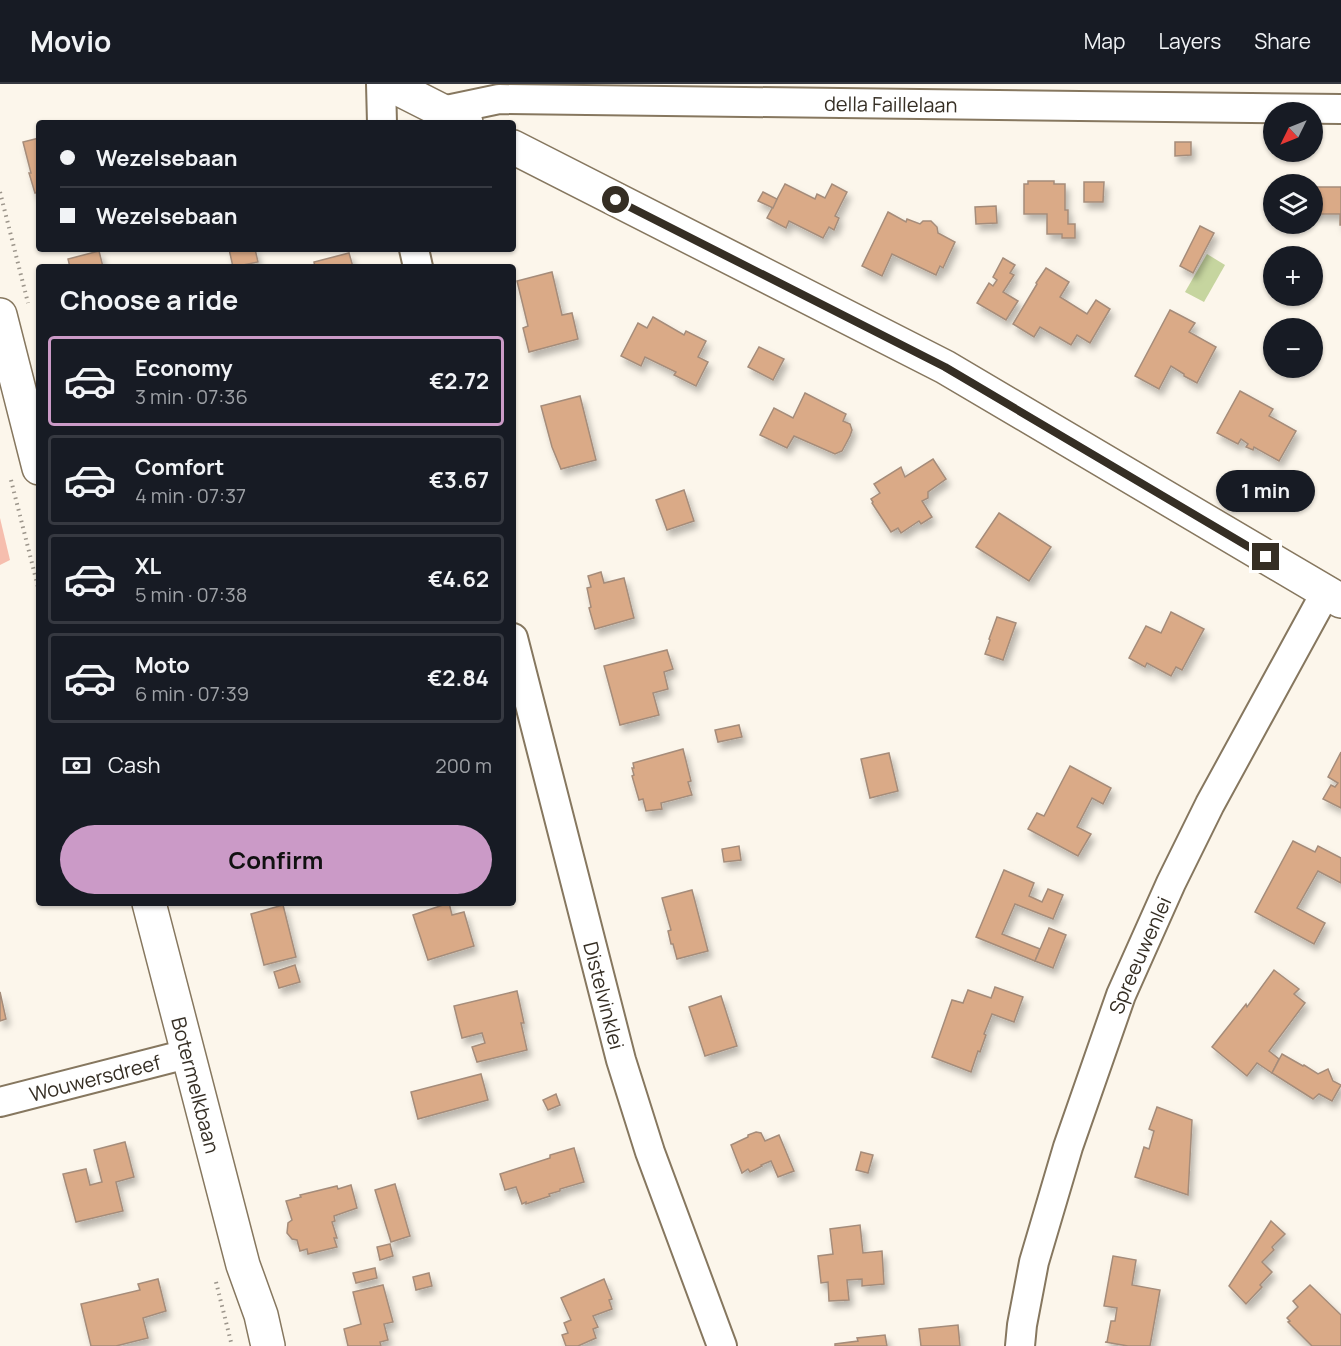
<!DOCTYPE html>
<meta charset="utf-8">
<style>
:root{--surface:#171b24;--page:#242831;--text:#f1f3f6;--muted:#9ea1a6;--line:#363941;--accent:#cb9ac7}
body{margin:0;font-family:Manrope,sans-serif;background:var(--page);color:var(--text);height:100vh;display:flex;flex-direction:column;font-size:22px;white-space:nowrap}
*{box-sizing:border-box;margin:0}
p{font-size:20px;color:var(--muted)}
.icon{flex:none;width:33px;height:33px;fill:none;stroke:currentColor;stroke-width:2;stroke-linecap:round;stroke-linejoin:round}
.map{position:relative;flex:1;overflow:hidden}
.panel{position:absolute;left:36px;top:180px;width:480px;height:642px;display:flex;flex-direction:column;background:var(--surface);border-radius:6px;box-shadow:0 2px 4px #0004}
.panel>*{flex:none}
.top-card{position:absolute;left:36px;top:36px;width:480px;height:132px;border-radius:6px;box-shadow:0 2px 4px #0004;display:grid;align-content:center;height:132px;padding:0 24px;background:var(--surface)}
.needle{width:39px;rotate:227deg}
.tools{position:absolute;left:1263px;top:18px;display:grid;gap:12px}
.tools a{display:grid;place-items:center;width:60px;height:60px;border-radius:50%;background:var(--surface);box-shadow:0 2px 4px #0004;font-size:30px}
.end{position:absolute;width:27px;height:27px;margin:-14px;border:8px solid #352e24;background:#fff;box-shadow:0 0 0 3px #fff}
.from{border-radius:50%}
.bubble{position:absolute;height:42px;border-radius:21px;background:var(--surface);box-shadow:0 2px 4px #0004;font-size:20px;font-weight:700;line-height:42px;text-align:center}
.top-card b{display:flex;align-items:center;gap:21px;height:57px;font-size:22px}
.top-card b+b{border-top:2px solid var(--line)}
.top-card i{width:15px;height:15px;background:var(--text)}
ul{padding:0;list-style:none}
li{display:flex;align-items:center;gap:18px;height:90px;margin:0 12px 9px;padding:0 12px;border:3px solid var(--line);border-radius:6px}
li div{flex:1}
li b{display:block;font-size:22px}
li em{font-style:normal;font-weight:700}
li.current{border-color:var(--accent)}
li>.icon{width:54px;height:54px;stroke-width:1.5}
h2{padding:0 24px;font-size:27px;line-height:72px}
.pay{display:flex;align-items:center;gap:15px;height:66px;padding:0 24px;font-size:22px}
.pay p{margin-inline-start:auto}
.button{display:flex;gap:12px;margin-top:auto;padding:12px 24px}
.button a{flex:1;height:69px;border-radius:36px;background:var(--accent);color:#111;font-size:24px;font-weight:700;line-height:69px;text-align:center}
header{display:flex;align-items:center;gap:36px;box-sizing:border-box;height:84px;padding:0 30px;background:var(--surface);border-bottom:2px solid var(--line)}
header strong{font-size:28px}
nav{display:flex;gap:33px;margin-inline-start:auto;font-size:21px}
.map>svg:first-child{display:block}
.green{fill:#f6beae}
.water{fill:#c6d59f}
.building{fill:#daaa87;stroke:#a58c7a;stroke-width:1.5;filter:url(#shadow)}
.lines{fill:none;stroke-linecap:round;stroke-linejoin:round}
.minor-casing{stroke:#86775f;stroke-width:32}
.tertiary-casing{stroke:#86775f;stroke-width:36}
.secondary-casing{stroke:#86775f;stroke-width:36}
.path{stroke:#9c958b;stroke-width:4;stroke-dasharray:1.5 4.5;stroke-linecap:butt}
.minor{stroke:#fff;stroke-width:28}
.tertiary{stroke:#fff;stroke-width:33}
.secondary{stroke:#fff;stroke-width:33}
.route{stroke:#352e24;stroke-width:8}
.labels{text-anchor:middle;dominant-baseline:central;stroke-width:4.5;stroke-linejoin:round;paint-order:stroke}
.street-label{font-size:20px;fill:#352e24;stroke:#fcf6eb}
</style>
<header>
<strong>Movio</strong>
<nav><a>Map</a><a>Layers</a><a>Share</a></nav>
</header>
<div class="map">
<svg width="1341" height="1262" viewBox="0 0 1341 1262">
<defs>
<filter id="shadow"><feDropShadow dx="3.5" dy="6" stdDeviation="3" flood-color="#0004"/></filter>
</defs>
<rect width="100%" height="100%" fill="#fcf6eb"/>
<!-- green -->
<path class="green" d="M0 434 10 476 0 481Z"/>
<!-- water -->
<path class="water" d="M1207 170 1225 181 1204 218 1185 208Z"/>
<!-- building -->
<g class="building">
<path d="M39 54V108L35 109 29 89H31L23 58Z"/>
<path d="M1175 58H1191V71L1175 72Z"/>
<path d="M1028 97H1054V100H1065V126H1068V140H1075V154H1062V150H1047V130H1024V100H1028Z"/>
<path d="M1084 98H1104L1103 118H1084Z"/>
<path d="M785 100 815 115 817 110 825 114 832 100 847 108 835 132 839 134 834 146 829 143 823 154 789 137 786 144 767 134Z"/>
<path d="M1312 103H1341V141H1340V130H1312Z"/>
<path d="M763 108 777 115 773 124 758 117Z"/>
<path d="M996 122 997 139 976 140 975 123Z"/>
<path d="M888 128 906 138 907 135 920 140 923 137H931L937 143 938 149 955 158 943 184 940 182 936 191 892 170 882 192 862 182Z"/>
<path d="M1200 142 1214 149 1193 189 1180 182Z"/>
<path d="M229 165H255L258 178 233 183Z"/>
<path d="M99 167 103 183H70L68 175Z"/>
<path d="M349 169 353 183H315L314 178Z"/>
<path d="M1003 174 1015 181 1010 189 1014 191 1003 208 1018 217 1006 236 977 219 989 199 993 202 997 196 993 193Z"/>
<path d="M1046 184 1069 198 1060 213 1087 230 1096 216 1110 225 1090 259 1077 251 1071 261 1040 243 1034 253 1013 240 1037 200 1036 199Z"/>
<path d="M552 188 562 231 572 229 578 255 529 268 523 244 528 242 517 197Z"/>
<path d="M1170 226 1195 239 1189 248 1216 263 1197 299 1184 292V290L1171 282 1159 305 1135 292Z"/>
<path d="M653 233 684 251 686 247 706 257 698 273 708 278 696 302 674 291 676 288 645 273 641 282 621 272 638 239 647 244Z"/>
<path d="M759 263 784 275 773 296 748 283Z"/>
<path d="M1240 307 1273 325 1269 332 1296 347 1279 377 1254 363 1253 366 1246 363 1248 360 1241 355 1238 360 1217 349Z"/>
<path d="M805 309 846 330 843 337 850 340 852 346 850 352 842 367 835 370 794 352 787 364 760 351 774 324 793 334Z"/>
<path d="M580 312 596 376 561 385 552 363 541 322Z"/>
<path d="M933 375 946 395 928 408V414L922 417 932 433 921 440 919 437 901 449 898 444 891 448 872 419 873 418 871 415 880 409 874 400 901 383 905 393Z"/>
<path d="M684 406 694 437 667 446 656 416Z"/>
<path d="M999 429 1051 463 1029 497 976 463Z"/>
<path d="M601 488 604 499 624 494 634 534 595 545 589 524 591 523 587 504 591 503 588 492Z"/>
<path d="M1171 528 1204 545 1182 586 1176 583 1171 592 1147 579 1145 583 1129 574 1146 542 1161 549Z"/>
<path d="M997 533 1016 539 1003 576 985 570 990 556 989 555Z"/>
<path d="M667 566 673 585 664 588 668 605 653 609 659 631 620 641 604 582Z"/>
<path d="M739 641 742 653 718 658 715 646Z"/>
<path d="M683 665 691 697 688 698 692 711 661 719 662 725 646 727 643 715 639 716 632 692 634 691 632 684H634L633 679Z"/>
<path d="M1341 668V724L1323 715 1331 701 1335 703 1338 699 1328 693Z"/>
<path d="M889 669 898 707 870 714 861 675Z"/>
<path d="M1070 682 1111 704 1103 720 1092 714 1077 743 1091 750 1078 772 1028 745 1037 729 1044 732Z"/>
<path d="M1293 757 1315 768 1318 762 1341 774V799L1318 787 1297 824 1325 839 1314 860 1255 828Z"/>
<path d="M739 762 741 776 724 778 722 765Z"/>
<path d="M1004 786 1034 799 1029 812 1042 818 1048 805 1063 811 1053 835 1015 820 1002 850 1040 865 1035 877 976 853Z"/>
<path d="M692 806 708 867 677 875 673 860H671L668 847 671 846 662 814Z"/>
<path d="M449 819 452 831 464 828 474 862 428 876 413 831Z"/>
<path d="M283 821 296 873 264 881 251 830Z"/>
<path d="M1049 844 1066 851 1053 884 1035 877Z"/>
<path d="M295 881 300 898 279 904 274 888Z"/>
<path d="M1274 886 1299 905 1294 910 1305 919 1269 967 1279 975 1272 989 1257 979 1247 992 1212 963 1246 920 1247 923Z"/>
<path d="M995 903 1023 913 1014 938 992 930 984 950 986 951 980 968 978 967 971 988 932 973 952 916 963 919 968 906 991 914Z"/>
<path d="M517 907 524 939H521L527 966 477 978 472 963 485 959 482 949 462 954 454 922Z"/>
<path d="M0 908 6 935 0 937Z"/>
<path d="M721 912 737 962 705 972 689 923Z"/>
<path d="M1282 970 1303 982 1304 981 1318 990 1328 985 1333 997 1341 1001 1332 1017 1319 1010 1313 1015 1272 989Z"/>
<path d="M481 990 488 1016 418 1035 411 1008Z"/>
<path d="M556 1010 560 1021 548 1026 543 1016Z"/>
<path d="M1157 1023 1192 1036 1188 1111 1135 1093 1144 1063 1149 1065 1154 1047 1149 1045Z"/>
<path d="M756 1048 761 1049 765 1057 779 1051 794 1087 778 1093 771 1077 761 1081 762 1082 750 1088 748 1085 742 1089 731 1061 748 1053V1051Z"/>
<path d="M125 1058 134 1093 116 1098 123 1127 76 1138 63 1090 86 1085 90 1101 102 1098 94 1066Z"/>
<path d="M574 1064 584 1098 560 1105V1107L549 1110 550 1112 526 1120V1118L522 1120 516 1103 505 1106 500 1090 550 1074V1071Z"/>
<path d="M861 1068 873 1071 868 1089 856 1086Z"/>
<path d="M395 1100 410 1152 391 1158 375 1106Z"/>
<path d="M351 1101 357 1124 334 1132 335 1137 332 1138 337 1154H334L337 1163 308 1170 307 1165 300 1167 297 1156 292 1155 287 1149 288 1139 292 1136 286 1117 301 1113 300 1111 337 1102 338 1105Z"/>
<path d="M1271 1137 1285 1150 1272 1163 1274 1166 1262 1178 1272 1188 1260 1201 1262 1203 1246 1220 1229 1202Z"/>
<path d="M860 1141 863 1169 882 1167 884 1200 862 1202V1195L847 1196 849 1216 829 1217 828 1198 821 1199 818 1172 833 1170 830 1145Z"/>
<path d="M390 1160 393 1172 380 1176 377 1163Z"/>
<path d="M1113 1172 1136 1176 1132 1201 1160 1206 1150 1262H1128L1105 1258H1107L1111 1237H1115L1117 1224 1104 1222Z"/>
<path d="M375 1184 377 1194 356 1199 353 1189Z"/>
<path d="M429 1189 432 1202 416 1206 413 1193Z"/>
<path d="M158 1195 166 1227 143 1234 148 1254 116 1262H91L81 1220 140 1206 138 1200Z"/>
<path d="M604 1195 612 1215 609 1216 612 1225 593 1232 598 1243 593 1245 596 1254 578 1262H566L562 1251 568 1249 564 1239 571 1236 561 1214Z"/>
<path d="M383 1201 393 1238 384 1240 388 1256 380 1258 381 1262H348L344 1245 361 1240 353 1208Z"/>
<path d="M1310 1201 1341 1231V1262H1312L1288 1238 1290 1237 1287 1234 1298 1223 1293 1217Z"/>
<path d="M958 1241 960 1262H921L919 1245Z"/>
<path d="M885 1251 887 1262H835V1260L858 1257 857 1254Z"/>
</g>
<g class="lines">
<defs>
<g id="minor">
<path d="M381 0 382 39"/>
<path id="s1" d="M442 27 499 15 1341 25"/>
<path d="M414 165 418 183"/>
<path id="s2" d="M513 554 621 976 650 1068 722 1262"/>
<path id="s3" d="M0 1018 187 970"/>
<path id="s4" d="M1020 1262 1022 1241 1034 1178 1068 1063 1121 911 1171 799 1210 720 1326 508"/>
</g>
<g id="tertiary">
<path d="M389 0 466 39"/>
<path d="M513 63 945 283 1341 517"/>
</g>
<g id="secondary">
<path d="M0 231 39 384"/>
<path id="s5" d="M149 819 243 1181 261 1231 268 1262"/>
</g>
</defs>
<!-- minor casing -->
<use href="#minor" class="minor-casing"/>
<!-- tertiary casing -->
<use href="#tertiary" class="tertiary-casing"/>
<!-- secondary casing -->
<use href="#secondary" class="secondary-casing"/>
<!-- path -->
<g class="path">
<path d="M0 108 28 219"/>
<path d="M11 396 39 507"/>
<path d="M216 1198 232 1262"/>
</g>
<!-- minor -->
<use href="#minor" class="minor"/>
<!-- tertiary -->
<use href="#tertiary" class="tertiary"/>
<!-- secondary -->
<use href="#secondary" class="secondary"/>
</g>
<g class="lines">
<!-- route -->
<path class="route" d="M616 116 945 283 1266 473"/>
</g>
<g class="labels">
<!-- street labels -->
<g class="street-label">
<text stroke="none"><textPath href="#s1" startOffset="450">della Faillelaan</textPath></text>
<text stroke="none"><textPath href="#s4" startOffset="410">Spreeuwenlei</textPath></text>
<text stroke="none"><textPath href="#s2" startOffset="369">Distelvinklei</textPath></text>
<text stroke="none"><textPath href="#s3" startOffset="98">Wouwersdreef</textPath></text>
<text stroke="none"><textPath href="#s5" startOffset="188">Botermelkbaan</textPath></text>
</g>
</g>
</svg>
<div class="tools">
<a><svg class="needle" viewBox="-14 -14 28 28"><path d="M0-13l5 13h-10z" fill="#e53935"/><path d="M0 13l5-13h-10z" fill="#9ea1a6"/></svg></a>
<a><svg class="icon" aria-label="layers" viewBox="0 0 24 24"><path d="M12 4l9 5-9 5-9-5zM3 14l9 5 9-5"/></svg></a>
<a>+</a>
<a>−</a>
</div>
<i class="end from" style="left:616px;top:116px"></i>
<i class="end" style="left:1266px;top:473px"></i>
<div class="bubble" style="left:1216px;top:386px;width:99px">1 min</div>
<div class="top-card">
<b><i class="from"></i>Wezelsebaan</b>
<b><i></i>Wezelsebaan</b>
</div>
<section class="panel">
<h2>Choose a ride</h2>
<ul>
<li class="current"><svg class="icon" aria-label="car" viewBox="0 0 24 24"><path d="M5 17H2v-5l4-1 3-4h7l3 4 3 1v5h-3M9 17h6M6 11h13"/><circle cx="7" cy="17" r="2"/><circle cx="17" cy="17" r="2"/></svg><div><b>Economy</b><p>3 min · 07:36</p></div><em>€2.72</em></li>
<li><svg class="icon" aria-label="car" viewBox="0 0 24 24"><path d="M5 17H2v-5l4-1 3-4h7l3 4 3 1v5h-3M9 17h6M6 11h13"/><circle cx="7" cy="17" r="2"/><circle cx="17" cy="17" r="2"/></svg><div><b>Comfort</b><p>4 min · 07:37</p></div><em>€3.67</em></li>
<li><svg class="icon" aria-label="car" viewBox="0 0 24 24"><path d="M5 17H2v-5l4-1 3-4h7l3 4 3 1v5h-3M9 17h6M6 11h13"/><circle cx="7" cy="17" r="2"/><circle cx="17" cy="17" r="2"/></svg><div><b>XL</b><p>5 min · 07:38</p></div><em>€4.62</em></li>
<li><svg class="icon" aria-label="car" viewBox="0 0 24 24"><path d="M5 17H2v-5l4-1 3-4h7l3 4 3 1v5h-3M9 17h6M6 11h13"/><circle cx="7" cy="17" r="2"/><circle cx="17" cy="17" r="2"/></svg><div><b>Moto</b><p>6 min · 07:39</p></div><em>€2.84</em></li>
</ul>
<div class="pay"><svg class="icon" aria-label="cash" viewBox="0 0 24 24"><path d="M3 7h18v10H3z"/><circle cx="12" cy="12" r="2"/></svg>Cash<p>200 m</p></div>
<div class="button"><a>Confirm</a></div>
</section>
</div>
